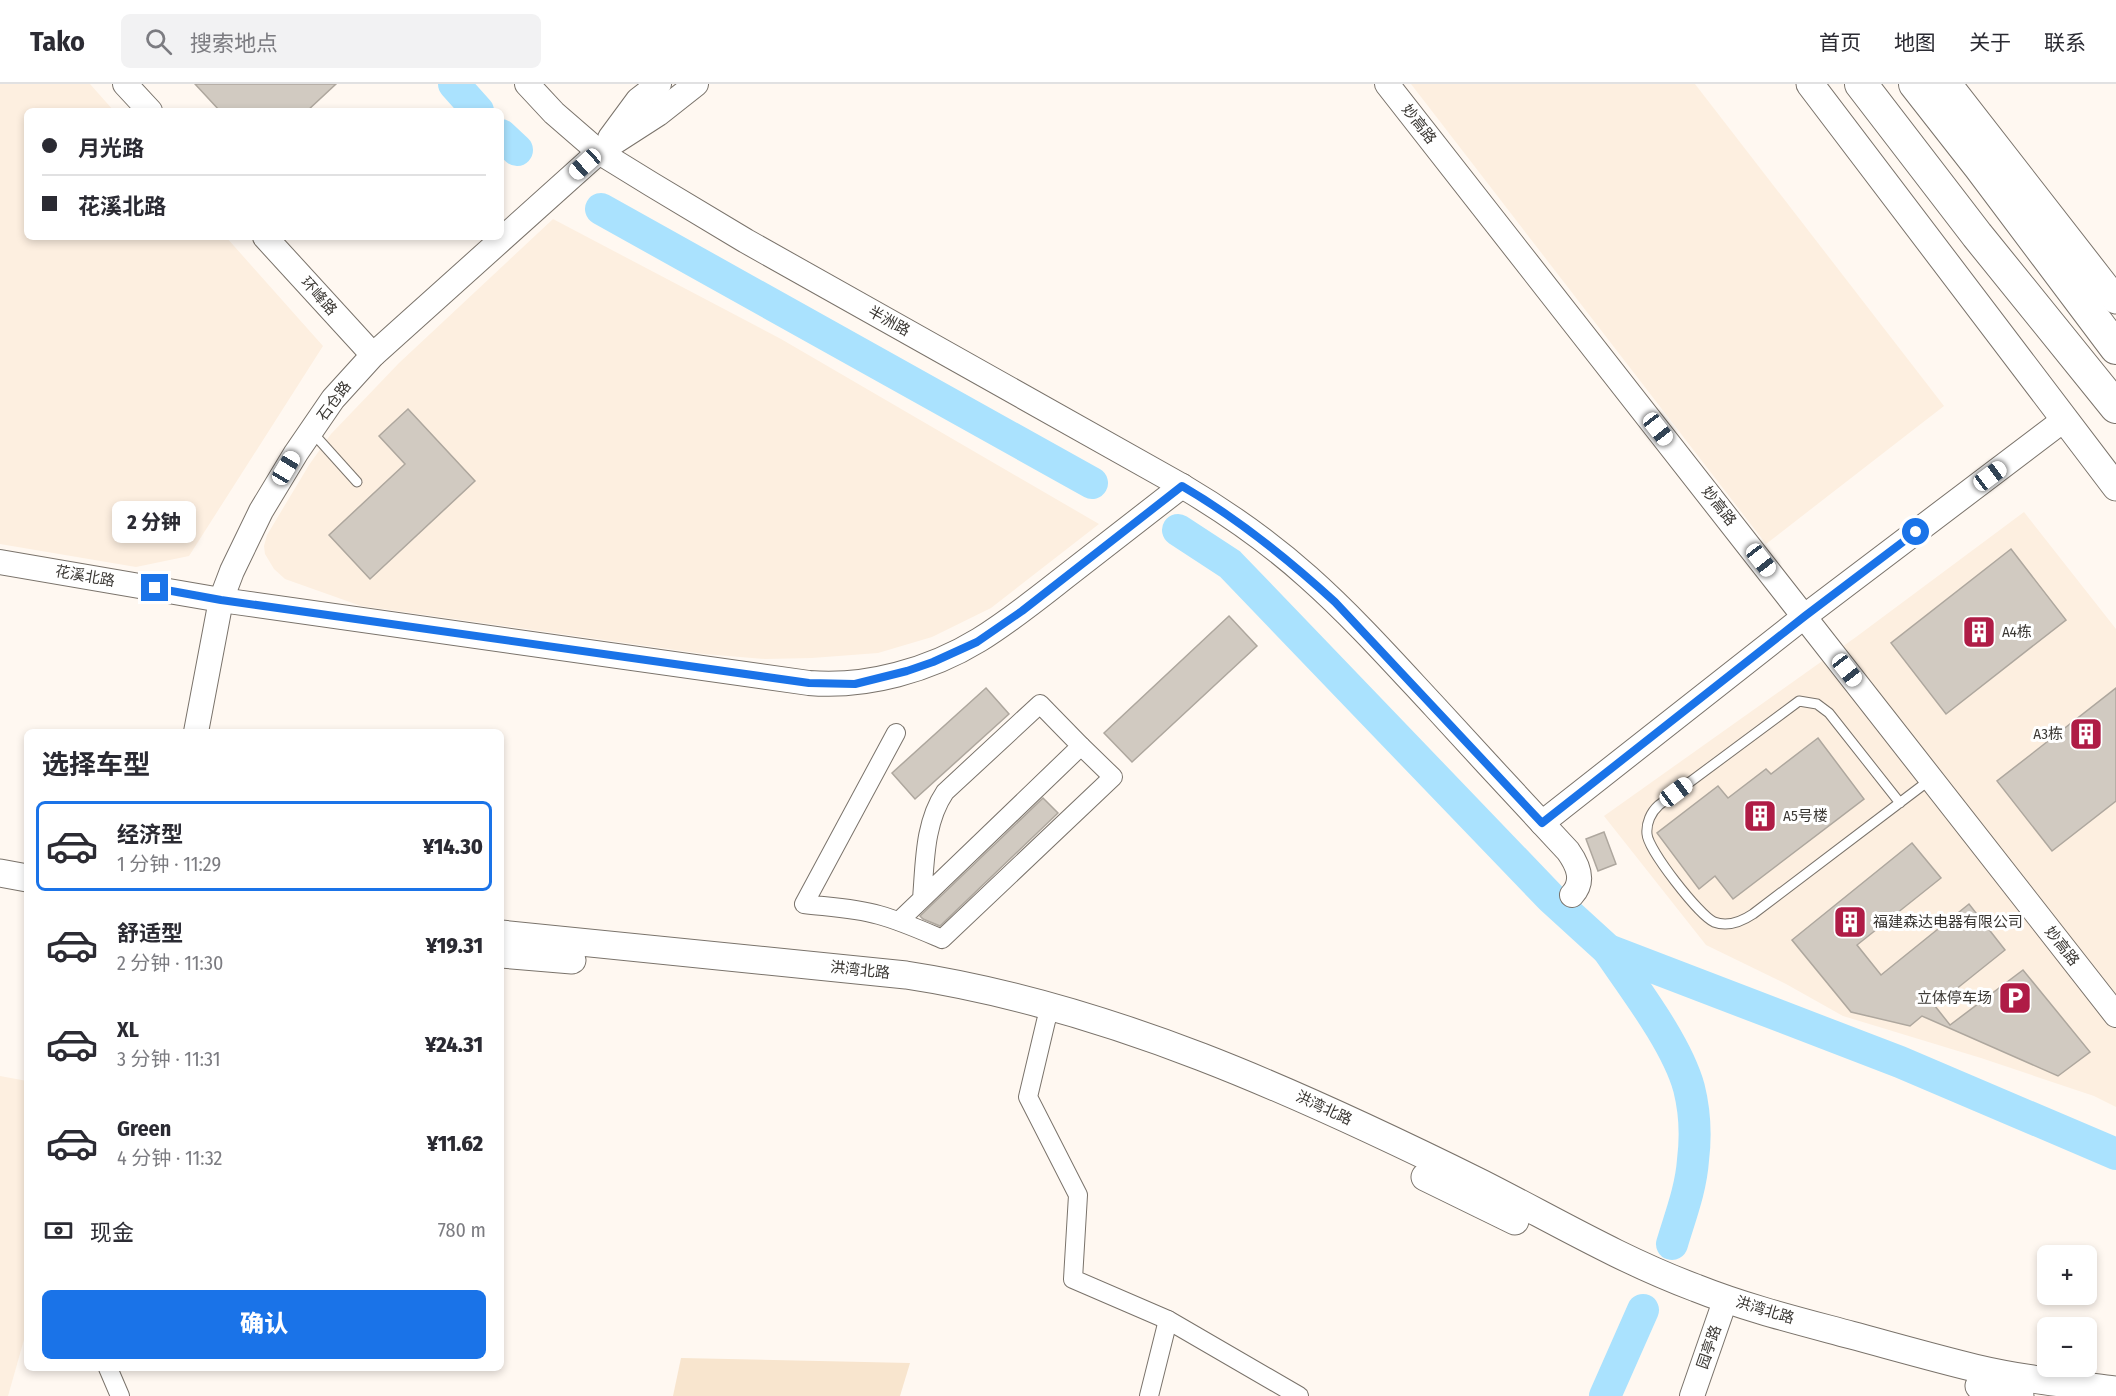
<!DOCTYPE html>
<html lang="zh">
<meta charset="utf-8">
<style>
:root{--surface:#fff;--page:#f2f2f3;--text:#2b2b33;--muted:#7c7c81;--line:#e1e1e2;--accent:#1a73e8}
body{margin:0;font-family:"Fira Sans Condensed","Noto Sans SC",sans-serif;background:var(--page);color:var(--text);height:100vh;display:flex;flex-direction:column;font-size:22px;white-space:nowrap}
*{box-sizing:border-box;margin:0}
p{font-size:20px;color:var(--muted)}
.icon{flex:none;width:33px;height:33px;fill:none;stroke:currentColor;stroke-width:2;stroke-linecap:round;stroke-linejoin:round}
.map{position:relative;flex:1;overflow:hidden}
.sheet{position:absolute;left:24px;top:645px;width:480px;height:642px;display:flex;flex-direction:column;background:var(--surface);border-radius:9px;box-shadow:0 3px 9px #0003}
.sheet>*{flex:none}
.guide{position:absolute;left:24px;top:24px;width:480px;height:132px;border-radius:9px;box-shadow:0 3px 9px #0003;display:grid;align-content:center;height:132px;padding:0 18px;background:var(--surface)}
.fabs{position:absolute;left:2037px;top:1161px;display:grid;gap:12px}
.fabs a{display:grid;place-items:center;width:60px;height:60px;border-radius:9px;background:var(--surface);box-shadow:0 3px 9px #0003;font-size:30px}
.end{position:absolute;width:27px;height:27px;margin:-14px;border:8px solid #1a73e8;background:#fff;box-shadow:0 0 0 3px #fff}
.from{border-radius:50%}
.bubble{position:absolute;height:42px;border-radius:9px;background:var(--surface);box-shadow:0 3px 9px #0003;font-size:20px;font-weight:800;line-height:42px;text-align:center}
.car{position:absolute;width:18px;height:36px;margin:-18px -9px;border-radius:8px;box-shadow:0 0 4px 2px #0007;background:linear-gradient(#fff 24%,#345 0 40%,#fff 0 76%,#345 0 86%,#fff 0)}
.guide b{display:flex;align-items:center;gap:21px;height:57px;font-size:22px}
.guide b+b{border-top:2px solid var(--line)}
.guide i{width:15px;height:15px;background:var(--text)}
ul{padding:0;list-style:none}
li{display:flex;align-items:center;gap:18px;height:90px;margin:0 12px 9px;padding:0 6px;border:3px solid transparent;border-radius:9px}
li div{flex:1}
li b{display:block;font-size:22px}
li em{font-style:normal;font-weight:800}
li.on{border-color:var(--accent)}
li>.icon{width:54px;height:54px;stroke-width:1.5}
h2{padding:0 18px;font-size:27px;line-height:72px}
.pay{display:flex;align-items:center;gap:15px;height:66px;padding:0 18px;font-size:22px}
.pay p{margin-inline-start:auto}
.primary-button{display:flex;gap:12px;margin-top:auto;padding:12px 18px}
.primary-button a{flex:1;height:69px;border-radius:9px;background:var(--accent);color:#fff;font-size:24px;font-weight:800;line-height:69px;text-align:center}
header{display:flex;align-items:center;gap:36px;box-sizing:border-box;height:84px;padding:0 30px;background:var(--surface);border-bottom:2px solid var(--line)}
header strong{font-size:28px}
nav{display:flex;gap:33px;margin-inline-start:auto;font-size:21px}
.search{width:420px;height:54px;background:var(--page);display:flex;align-items:center;gap:15px;box-sizing:border-box;padding:0 21px;border-radius:9px;color:var(--muted);font-size:22px}
.map>svg:first-child{display:block}
.built{fill:#fdefe0}
.green{fill:#f8e5ce}
.lines{fill:none;stroke-linecap:round;stroke-linejoin:round}
.river{stroke:#aae2fe;stroke-width:32}
.building{fill:#d1cac1;stroke:#aea79e;stroke-width:1.5}
.service-casing{stroke:#7a736b;stroke-width:11}
.minor-casing{stroke:#7a736b;stroke-width:20}
.tertiary-casing{stroke:#7a736b;stroke-width:26}
.secondary-casing{stroke:#7a736b;stroke-width:29}
.trunk-casing{stroke:#7a736b;stroke-width:34}
.service{stroke:#fff;stroke-width:9}
.minor{stroke:#fff;stroke-width:18}
.tertiary{stroke:#fff;stroke-width:24}
.secondary{stroke:#fff;stroke-width:27}
.trunk{stroke:#fff;stroke-width:32}
.route{stroke:#1a73e8;stroke-width:8}
.labels{text-anchor:middle;dominant-baseline:central;stroke-width:6;stroke-linejoin:round;paint-order:stroke}
.street-label{font-size:15px;fill:#3b3834;stroke:#fff}
.poi-label{font-size:15px;fill:#3b3834;stroke:#fff;text-anchor:start}
</style>
<header>
<strong>Tako</strong>
<div class="search"><svg class="icon" aria-label="search" viewBox="0 0 24 24"><circle cx="10" cy="10" r="6"/><path d="M15 15l6 6"/></svg>搜索地点</div>
<nav><a>首页</a><a>地图</a><a>关于</a><a>联系</a></nav>
</header>
<div class="map">
<svg width="2116" height="1312" viewBox="0 0 2116 1312">
<rect width="100%" height="100%" fill="#fff8f1"/>
<!-- built -->
<g class="built">
<path d="M0 0H90L114 27H27V153H226L323 262 189 472 136 483 0 460Z"/>
<path d="M1411 0H1695L1944 322 1766 460Z"/>
<path d="M553 135 781 255 1099 440 991 524 932 553 878 569 812 574 765 575 704 570 361 522 285 495 274 485 265 470 264 462 267 451 309 381 331 350 399 279Z"/>
<path d="M2024 428 2116 545V1023L2094 1012 1981 974 1843 932 1786 900 1706 861 1604 732 1856 553Z"/>
<path d="M0 992 27 997V1245L8 1312H0Z"/>
</g>
<!-- green -->
<path class="green" d="M681 1274 910 1279 900 1312H673Z"/>
<g class="lines">
<!-- river -->
<g class="river">
<path d="M454 0 478 27"/>
<path d="M501 51 517 66"/>
<path d="M601 125 1092 399"/>
<path d="M1178 446 1230 480 1551 814 1608 866 1900 978 2116 1070"/>
<path d="M1608 866C1634 904 1677 960 1689 1004 1695 1028 1696 1052 1693 1076 1691 1105 1680 1133 1672 1160"/>
<path d="M1605 1312 1643 1226"/>
</g>
</g>
<!-- building -->
<g class="building">
<path d="M195 0H336L307 27H220Z"/>
<path d="M408 325 475 397 370 495 329 451 405 380 379 352Z"/>
<path d="M2011 465 2066 536 1946 630 1891 559Z"/>
<path d="M1229 532 1257 562 1132 678 1104 649Z"/>
<path d="M986 604 1009 630 915 715 892 689Z"/>
<path d="M2116 604V717L2052 767 1997 697Z"/>
<path d="M1818 654 1864 715 1733 815 1715 792 1699 805 1657 749 1718 702 1728 714 1766 685 1771 690Z"/>
<path d="M1043 714 1058 729 940 842 923 835 920 832Z"/>
<path d="M1604 748 1616 780 1598 787 1586 755Z"/>
<path d="M1912 759 1941 794 1857 861 1881 891 1969 820 2005 866 1935 922 1950 941 2023 886 2090 968 2058 992 1922 932 1910 942 1851 928 1792 856Z"/>
</g>
<g class="lines">
<defs>
<g id="service">
<path d="M312 348 357 398"/>
<path d="M1900 719 1829 629 1817 620 1799 617 1659 721C1651 728 1646 739 1647 750 1648 766 1699 831 1714 838 1727 843 1741 838 1753 830L1931 695"/>
</g>
<g id="minor">
<path d="M896 649 804 820C829 823 855 824 879 831 901 837 921 846 942 855L1113 693 1081 662"/>
<path d="M899 837 922 815 1081 662 1040 620 945 708C924 739 925 779 922 815"/>
<path d="M1051 923 1046 937 1028 1013 1078 1111 1073 1195 1168 1236 1299 1312"/>
<path d="M108 1284 120 1312"/>
<path d="M1149 1312 1168 1236"/>
</g>
<g id="tertiary">
<path d="M125 0 150 27"/>
<path d="M527 0 554 29 599 68 651 100 746 157 1182 402C1226 428 1269 458 1308 493 1353 533 1394 579 1435 623 1479 671 1524 720 1568 767 1578 781 1585 797 1572 811"/>
<path d="M1387 0 2116 931"/>
<path d="M610 54 638 16 659 0"/>
<path d="M265 153 373 271"/>
<path d="M0 478 221 516 809 599C866 604 930 586 979 556 1013 535 1043 510 1074 486 1110 458 1146 430 1182 402"/>
<path d="M196 648 221 516 232 487 261 427 296 369 333 315 373 271 599 68 658 30 696 0"/>
<path d="M1542 739 1805 532 2065 335"/>
<path d="M1692 1312 1726 1214"/>
</g>
<g id="secondary">
<path d="M1810 0 2116 403"/>
<path d="M1948 0 2116 216"/>
<path d="M0 789 27 794"/>
<path d="M501 850 906 891C1109 922 1299 1009 1481 1099 1552 1135 1621 1176 1696 1204 1746 1224 1799 1237 1851 1251 1892 1262 1934 1274 1975 1284 2021 1295 2069 1300 2116 1306"/>
<path d="M501 870 572 876"/>
<path d="M1425 1093 1515 1137"/>
<path d="M1979 1302 2020 1312"/>
</g>
<g id="trunk">
<path d="M1861 0 1977 151 2116 323"/>
<path d="M1915 0 1980 83 2116 264"/>
</g>
</defs>
<!-- service casing -->
<use href="#service" class="service-casing"/>
<!-- minor casing -->
<use href="#minor" class="minor-casing"/>
<!-- tertiary casing -->
<use href="#tertiary" class="tertiary-casing"/>
<!-- secondary casing -->
<use href="#secondary" class="secondary-casing"/>
<!-- trunk casing -->
<use href="#trunk" class="trunk-casing"/>
<!-- service -->
<use href="#service" class="service"/>
<!-- minor -->
<use href="#minor" class="minor"/>
<!-- tertiary -->
<use href="#tertiary" class="tertiary"/>
<!-- secondary -->
<use href="#secondary" class="secondary"/>
<!-- trunk -->
<use href="#trunk" class="trunk"/>
</g>
<g class="lines">
<!-- route -->
<path class="route" d="M155 504 221 516 809 599 855 600 907 587 933 578 977 558 1022 527 1182 402C1237 434 1288 475 1335 518L1542 739 1805 532 1916 448"/>
</g>
<!-- icons -->
<defs>
<symbol id="building-square" viewBox="-11 -11 22 22"><rect x="-9" y="-9" width="18" height="18" rx="4" fill="#af1c46" stroke="#fff"/><path d="M-4-6H4V6H1V3H-1V6H-4ZM-2.5-4.3h1.7v1.8h-1.7ZM.8-4.3h1.7v1.8H.8ZM-2.5-1h1.7V.8h-1.7ZM.8-1h1.7V.8H.8Z" fill="#fff"/></symbol>
<symbol id="parking-square" viewBox="-11 -11 22 22"><rect x="-9" y="-9" width="18" height="18" rx="4" fill="#af1c46" stroke="#fff"/><path d="M-3.5-5.5H1a3.5 3.5 0 0 1 0 7H-1V5.5H-3.5ZM-1-3.4V-.6H.8a1.4 1.4 0 0 0 0-2.8Z" fill="#fff"/></symbol>
</defs>
<g fill-rule="evenodd">
<use href="#building-square" x="1960" y="529" width="38" height="38"/>
<use href="#building-square" x="2067" y="631" width="38" height="38"/>
<use href="#building-square" x="1741" y="713" width="38" height="38"/>
<use href="#building-square" x="1831" y="819" width="38" height="38"/>
<use href="#parking-square" x="1996" y="895" width="38" height="38"/>
</g>
<g class="labels">
<!-- street labels -->
<g class="street-label">
<text transform="translate(1419 40) rotate(52)">妙高路</text>
<text transform="translate(319 212) rotate(48)">环峰路</text>
<text transform="translate(889 237) rotate(29)">半洲路</text>
<text transform="translate(334 317) rotate(-53)">石仓路</text>
<text transform="translate(1719 422) rotate(52)">妙高路</text>
<text transform="translate(85 492) rotate(10)">花溪北路</text>
<text transform="translate(2062 862) rotate(52)">妙高路</text>
<text transform="translate(860 886) rotate(6)">洪湾北路</text>
<text transform="translate(1324 1024) rotate(25)">洪湾北路</text>
<text transform="translate(1765 1226) rotate(17)">洪湾北路</text>
<text transform="translate(1709 1263) rotate(-71)">园亭路</text>
</g>
<!-- poi labels -->
<g class="poi-label">
<text x="2002" y="548">A4栋</text>
<text x="2063" y="650" text-anchor="end">A3栋</text>
<text x="1783" y="732">A5号楼</text>
<text x="1873" y="838">福建森达电器有限公司</text>
<text x="1992" y="914" text-anchor="end">立体停车场</text>
</g>
</g>
</svg>
<div class="fabs">
<a>+</a>
<a>−</a>
</div>
<i class="end from" style="left:1916px;top:448px"></i>
<i class="end" style="left:155px;top:504px"></i>
<div class="bubble" style="left:112px;top:417px;width:84px">2 分钟</div>
<i class="car" style="left:585px;top:80px;rotate:228deg"></i>
<i class="car" style="left:1658px;top:345px;rotate:142deg"></i>
<i class="car" style="left:286px;top:384px;rotate:31deg"></i>
<i class="car" style="left:1990px;top:392px;rotate:53deg"></i>
<i class="car" style="left:1761px;top:476px;rotate:142deg"></i>
<i class="car" style="left:1847px;top:586px;rotate:142deg"></i>
<i class="car" style="left:1676px;top:708px;rotate:53deg"></i>
<div class="guide">
<b><i class="from"></i>月光路</b>
<b><i></i>花溪北路</b>
</div>
<section class="sheet">
<h2>选择车型</h2>
<ul>
<li class="on"><svg class="icon" aria-label="car" viewBox="0 0 24 24"><path d="M5 17H2v-5l4-1 3-4h7l3 4 3 1v5h-3M9 17h6M6 11h13"/><circle cx="7" cy="17" r="2"/><circle cx="17" cy="17" r="2"/></svg><div><b>经济型</b><p>1 分钟 · 11:29</p></div><em>¥14.30</em></li>
<li><svg class="icon" aria-label="car" viewBox="0 0 24 24"><path d="M5 17H2v-5l4-1 3-4h7l3 4 3 1v5h-3M9 17h6M6 11h13"/><circle cx="7" cy="17" r="2"/><circle cx="17" cy="17" r="2"/></svg><div><b>舒适型</b><p>2 分钟 · 11:30</p></div><em>¥19.31</em></li>
<li><svg class="icon" aria-label="car" viewBox="0 0 24 24"><path d="M5 17H2v-5l4-1 3-4h7l3 4 3 1v5h-3M9 17h6M6 11h13"/><circle cx="7" cy="17" r="2"/><circle cx="17" cy="17" r="2"/></svg><div><b>XL</b><p>3 分钟 · 11:31</p></div><em>¥24.31</em></li>
<li><svg class="icon" aria-label="car" viewBox="0 0 24 24"><path d="M5 17H2v-5l4-1 3-4h7l3 4 3 1v5h-3M9 17h6M6 11h13"/><circle cx="7" cy="17" r="2"/><circle cx="17" cy="17" r="2"/></svg><div><b>Green</b><p>4 分钟 · 11:32</p></div><em>¥11.62</em></li>
</ul>
<div class="pay"><svg class="icon" aria-label="cash" viewBox="0 0 24 24"><path d="M3 7h18v10H3z"/><circle cx="12" cy="12" r="2"/></svg>现金<p>780 m</p></div>
<div class="primary-button"><a>确认</a></div>
</section>
</div>
